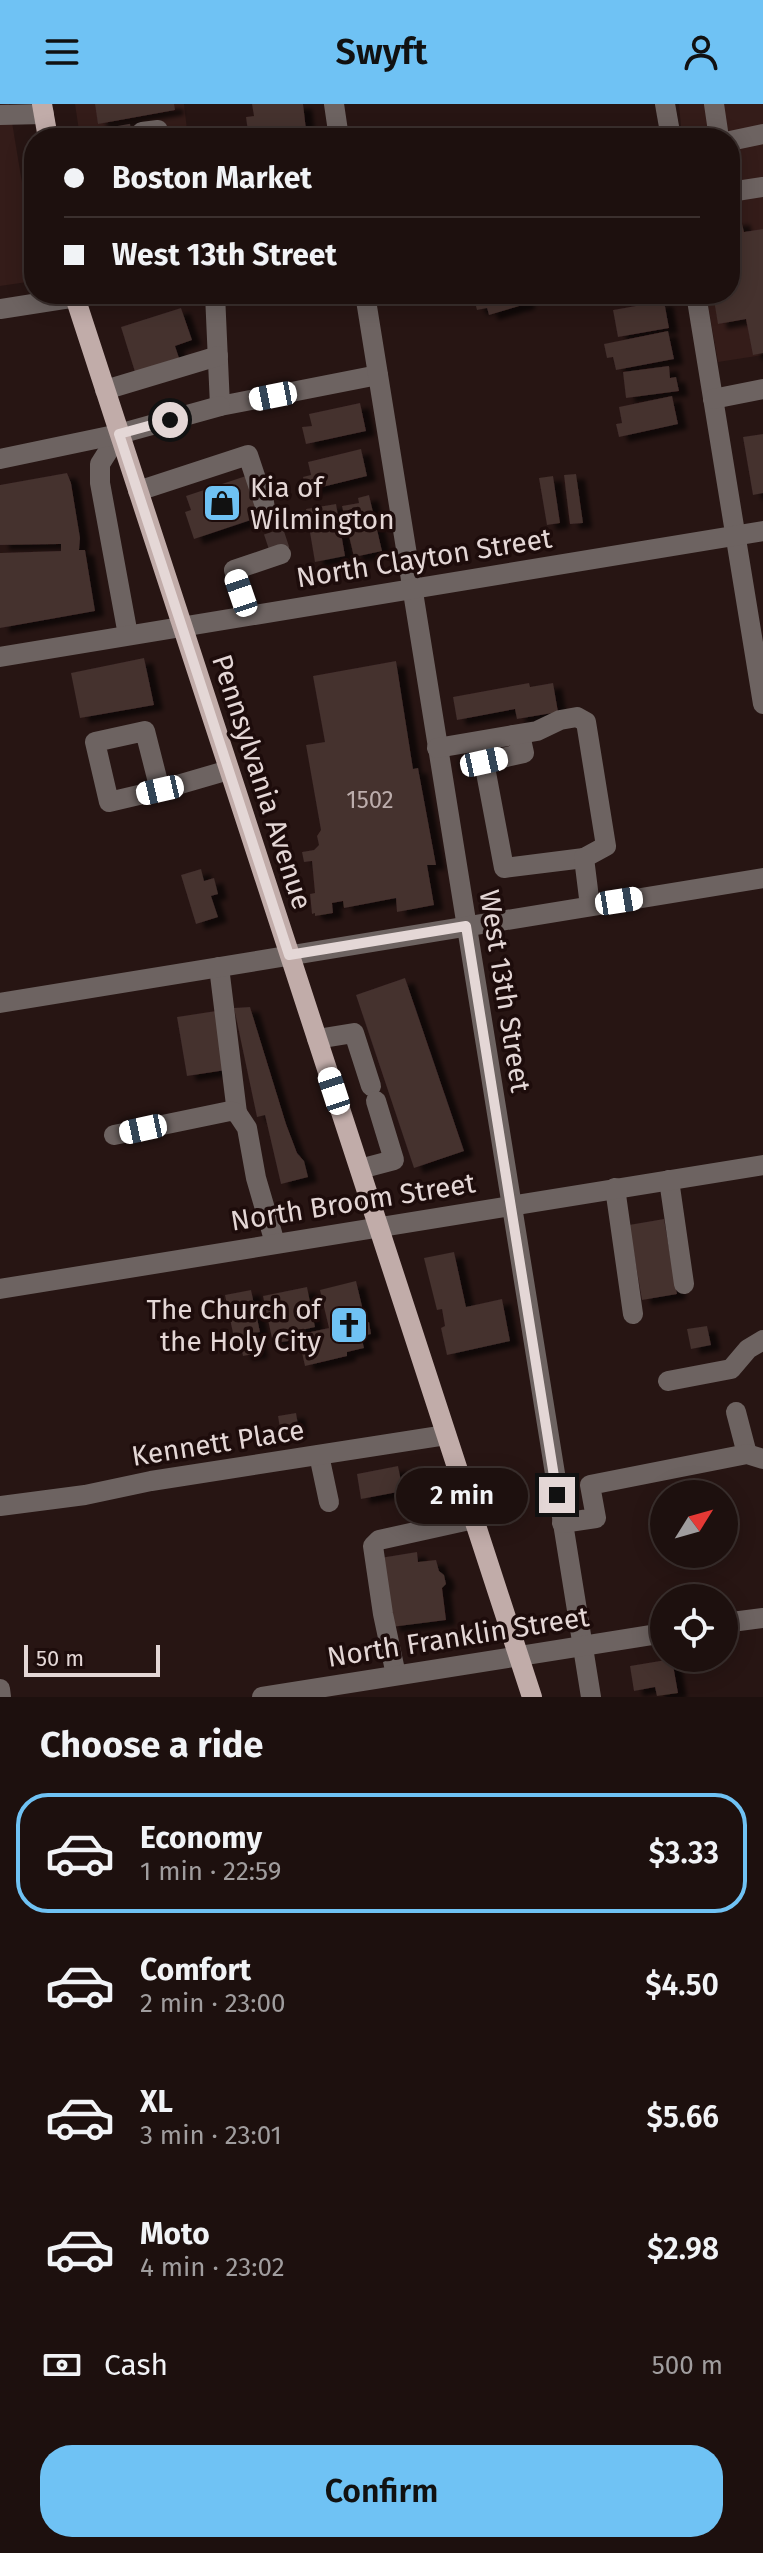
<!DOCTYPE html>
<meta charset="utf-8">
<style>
:root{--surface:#1d100e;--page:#251917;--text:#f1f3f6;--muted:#a09d9e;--line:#3b302e;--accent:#6fc2f4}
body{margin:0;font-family:"Fira Sans",sans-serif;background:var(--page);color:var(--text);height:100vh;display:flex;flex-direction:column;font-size:30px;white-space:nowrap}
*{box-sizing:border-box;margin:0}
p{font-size:26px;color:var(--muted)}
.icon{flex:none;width:44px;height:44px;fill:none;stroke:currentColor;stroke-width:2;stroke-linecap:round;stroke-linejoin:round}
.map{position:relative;height:1593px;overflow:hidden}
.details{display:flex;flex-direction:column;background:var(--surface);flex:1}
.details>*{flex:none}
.banner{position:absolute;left:24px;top:24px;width:716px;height:176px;border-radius:32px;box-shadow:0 4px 20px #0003,0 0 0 2px var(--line);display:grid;align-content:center;height:176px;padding:0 40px;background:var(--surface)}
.needle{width:52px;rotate:53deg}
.tools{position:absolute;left:650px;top:1376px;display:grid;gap:16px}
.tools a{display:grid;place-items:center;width:88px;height:88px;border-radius:50%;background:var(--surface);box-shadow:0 4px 20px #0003,0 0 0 2px var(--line);font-size:40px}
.scale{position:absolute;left:24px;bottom:20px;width:136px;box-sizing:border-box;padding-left:8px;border:4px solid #e4d7d6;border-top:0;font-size:22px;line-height:28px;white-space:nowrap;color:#e4d7d6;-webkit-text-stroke:6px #1d0c0b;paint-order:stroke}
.end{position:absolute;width:36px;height:36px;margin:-18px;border:10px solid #e4d7d6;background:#111;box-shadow:0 0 0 4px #111}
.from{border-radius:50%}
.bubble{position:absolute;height:56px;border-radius:28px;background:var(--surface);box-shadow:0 4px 20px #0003,0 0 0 2px var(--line);font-size:26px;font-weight:600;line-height:56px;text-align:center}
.car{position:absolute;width:24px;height:48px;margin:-24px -12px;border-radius:10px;box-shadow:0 0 6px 2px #0007;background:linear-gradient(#fff 24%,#345 0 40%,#fff 0 76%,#345 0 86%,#fff 0)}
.banner b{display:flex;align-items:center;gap:28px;height:76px;font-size:30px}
.banner b+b{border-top:2px solid var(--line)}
.banner i{width:20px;height:20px;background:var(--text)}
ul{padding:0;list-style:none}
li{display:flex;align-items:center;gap:24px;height:120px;margin:0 16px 12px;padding:0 24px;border:4px solid transparent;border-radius:32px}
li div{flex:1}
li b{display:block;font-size:30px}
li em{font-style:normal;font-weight:600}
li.current{border-color:var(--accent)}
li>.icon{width:72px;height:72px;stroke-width:1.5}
h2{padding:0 40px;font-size:36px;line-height:96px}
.pay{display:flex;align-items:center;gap:20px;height:88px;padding:0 40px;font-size:30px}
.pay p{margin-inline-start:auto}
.cta{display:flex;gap:16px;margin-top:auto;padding:16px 40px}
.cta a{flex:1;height:92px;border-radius:32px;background:var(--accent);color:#111;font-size:32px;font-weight:600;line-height:92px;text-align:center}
header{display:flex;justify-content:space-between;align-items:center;height:104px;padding:0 40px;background:var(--accent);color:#111;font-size:36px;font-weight:600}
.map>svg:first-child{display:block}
.built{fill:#341c19}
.building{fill:#44302e;filter:url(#shadow)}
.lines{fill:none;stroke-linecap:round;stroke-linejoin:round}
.minor-tunnel{stroke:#433230;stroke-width:20;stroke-dasharray:20 10;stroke-linecap:butt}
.minor{stroke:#6d6361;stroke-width:20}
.major{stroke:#c1aca9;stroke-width:20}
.route{stroke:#e4d7d6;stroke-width:10}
.labels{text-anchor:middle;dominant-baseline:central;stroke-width:7;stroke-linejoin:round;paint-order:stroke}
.number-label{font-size:24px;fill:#bcadac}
.poi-label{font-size:28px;fill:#e4d7d6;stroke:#1d0c0b;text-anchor:start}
.street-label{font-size:28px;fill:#e4d7d6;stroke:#1d0c0b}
</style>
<header><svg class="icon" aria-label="menu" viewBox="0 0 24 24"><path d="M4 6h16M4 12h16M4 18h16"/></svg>Swyft<svg class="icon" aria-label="person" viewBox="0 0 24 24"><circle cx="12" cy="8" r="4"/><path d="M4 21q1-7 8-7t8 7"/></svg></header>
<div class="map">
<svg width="763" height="1593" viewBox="0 0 763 1593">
<defs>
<filter id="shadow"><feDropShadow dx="9" dy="5" stdDeviation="2" flood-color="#0009"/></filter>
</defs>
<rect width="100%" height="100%" fill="#271513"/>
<!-- built -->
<g class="built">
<path d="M0 0H9L34 151V177L0 182Z"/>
<path d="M75 0H184L188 34H145L142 17 79 27Z"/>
<path d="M679 0H763V251L718 258 706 190H730V34H682Z"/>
</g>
<!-- building -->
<g class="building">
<path d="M95 0H174L175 6 98 20Z"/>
<path d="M252 0H303L307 34H265L264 26 248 28 246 13 254 12Z"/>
<path d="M741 116 744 128 763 125V249L753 251 746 215 718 220 713 190H730V117Z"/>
<path d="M473 190H525L526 200 489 211 487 204 477 206Z"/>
<path d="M664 197 669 224 618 233 613 206Z"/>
<path d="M181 204 192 236 175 242 179 254 135 268 121 223Z"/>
<path d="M668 227 674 255 616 266 613 253 607 254 604 240Z"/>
<path d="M669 262 670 274 676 273 679 287 626 294 623 268Z"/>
<path d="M672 292 678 320 619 333 616 320 622 319 619 303Z"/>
<path d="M360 299 366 327 306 340 302 323 312 322 309 310Z"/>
<path d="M763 330V389L753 391 743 333Z"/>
<path d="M361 345 367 372 306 387 303 373 311 371 308 358Z"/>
<path d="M67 369 71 379 80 434 79 446H85L95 507 0 524V449L61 447V440L0 441V381Z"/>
<path d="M576 370 583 419 570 420 564 371Z"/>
<path d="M246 372 260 413 194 435 185 408 191 406 186 392Z"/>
<path d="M553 372 560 419 547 421 539 374Z"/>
<path d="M369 391 382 447 354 453 342 402 359 399 358 394Z"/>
<path d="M336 400 345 452 315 458 306 405Z"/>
<path d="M144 554 154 601 80 614 71 569Z"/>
<path d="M396 557 413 665 418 664 436 761H427L434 801 397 808 396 794 344 804 343 797 332 799 333 809 315 812V809L312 810 310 790 315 789 312 757 304 758 302 748 314 746 319 741 317 732 321 726 306 641 325 638 313 572Z"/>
<path d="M529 579 530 583 553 579 558 608 517 615 515 605 457 616 453 593Z"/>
<path d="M201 765 204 777 214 774 218 790 211 792 218 813 196 820 181 771Z"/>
<path d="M405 874 464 1047 414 1064 356 891Z"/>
<path d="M250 903 286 1020 297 1049 304 1057 308 1073 281 1080 265 1011 257 1013 234 904Z"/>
<path d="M216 907 226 966 187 972 177 913Z"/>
<path d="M664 1115 677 1190 642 1196 629 1121Z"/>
<path d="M454 1148 466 1203 502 1195 510 1237 447 1251 441 1224 445 1222 442 1205 437 1206 424 1154Z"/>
<path d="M356 1177 366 1219 369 1218 371 1230 361 1232 364 1244 347 1248V1252L305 1262 300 1240 309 1238 306 1229 329 1224 320 1186Z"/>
<path d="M307 1183 315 1223 288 1229 289 1237 273 1239 263 1192Z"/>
<path d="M251 1186 260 1228 255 1229 259 1249 243 1252 239 1233 234 1234 225 1191Z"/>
<path d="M707 1222 711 1241 691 1245 687 1225Z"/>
<path d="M296 1309 299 1327 281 1330 278 1312Z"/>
<path d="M398 1362 403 1387 361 1395 357 1370Z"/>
<path d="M417 1448 418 1458 436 1456 439 1467 444 1471 446 1480 442 1484 446 1516 391 1523 380 1454Z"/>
<path d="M672 1555 678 1589 657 1592 655 1583 634 1587 630 1562Z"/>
</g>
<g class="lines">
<!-- minor-tunnel -->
<g class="minor-tunnel">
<path d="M112 33 142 28"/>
<path d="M264 399 281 450"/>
</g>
<!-- minor -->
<g class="minor">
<path d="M334 0 339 34"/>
<path d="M665 0 671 34"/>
<path d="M714 0 719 34"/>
<path d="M0 11 44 10"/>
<path d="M142 28 158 26 160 34"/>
<path d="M104 34 112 33"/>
<path d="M730 37 763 30"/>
<path d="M730 88 763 83"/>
<path d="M215 190 220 302 378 271"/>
<path d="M365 190 591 1593"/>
<path d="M696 190 763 600"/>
<path d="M0 205 96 190"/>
<path d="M105 286 218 252"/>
<path d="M713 295 763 285"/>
<path d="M119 330 100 360V379L128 531"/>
<path d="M0 355 119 330 220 302"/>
<path d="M138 387 248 351 264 399"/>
<path d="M249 511 234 466 281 450"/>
<path d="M0 553 763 427"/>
<path d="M514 631 522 640 524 649 484 658 504 764 584 754"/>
<path d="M437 644 537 627 560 616 577 613 586 618 606 742 584 754 590 802"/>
<path d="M160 686 145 627 95 638 109 698 160 686 229 666"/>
<path d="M219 863 237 1009"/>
<path d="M0 899 763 774"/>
<path d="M317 935 354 929 371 982"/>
<path d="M114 1031 230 1007 237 1009 247 1024 256 1074 275 1139"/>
<path d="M360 1065 394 1056 376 997"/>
<path d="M669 1076 684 1180"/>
<path d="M615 1084 633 1210"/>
<path d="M0 1185 763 1061"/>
<path d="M668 1277 731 1265 748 1245 763 1236"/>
<path d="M736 1308 747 1350"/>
<path d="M319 1351 329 1398"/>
<path d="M0 1402 85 1391 151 1377 446 1331"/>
<path d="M562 1419 596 1414 590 1381 747 1350 763 1355"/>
<path d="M724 1519 763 1514"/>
<path d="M396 1571 383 1510 373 1442 379 1436 474 1415"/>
<path d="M0 1585 1 1593"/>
<path d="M262 1593 664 1529"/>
</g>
<!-- major -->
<g class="major">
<path d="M42 0 48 34"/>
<path d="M74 190 532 1593"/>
</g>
</g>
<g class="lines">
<!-- route -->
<path class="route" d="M170 316 119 330 289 851 466 822 557 1391"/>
</g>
<!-- icons -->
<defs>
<symbol id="shop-square" viewBox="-11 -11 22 22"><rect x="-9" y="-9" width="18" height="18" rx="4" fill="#6fc2f4" stroke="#1d0c0b"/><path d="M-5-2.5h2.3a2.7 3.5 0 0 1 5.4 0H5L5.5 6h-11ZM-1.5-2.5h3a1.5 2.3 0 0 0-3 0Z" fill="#111"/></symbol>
<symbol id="church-square" viewBox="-11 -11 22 22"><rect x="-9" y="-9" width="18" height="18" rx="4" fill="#6fc2f4" stroke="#1d0c0b"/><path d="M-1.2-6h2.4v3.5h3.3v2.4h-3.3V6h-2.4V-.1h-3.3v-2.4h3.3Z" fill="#111"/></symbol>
</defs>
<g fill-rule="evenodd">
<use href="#shop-square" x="200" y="377" width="44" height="44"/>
<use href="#church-square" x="327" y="1199" width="44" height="44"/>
</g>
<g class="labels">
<!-- number labels -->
<g class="number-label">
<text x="370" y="696">1502</text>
</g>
<!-- poi labels -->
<g class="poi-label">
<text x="250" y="383">Kia of<tspan x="250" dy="32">Wilmington</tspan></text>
<text x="321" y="1205" text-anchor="end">The Church of<tspan x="321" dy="32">the Holy City</tspan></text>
</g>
<!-- street labels -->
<g class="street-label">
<text transform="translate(424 454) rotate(-9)">North Clayton Street</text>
<text transform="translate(262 678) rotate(72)">Pennsylvania Avenue</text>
<text transform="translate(505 887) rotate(81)">West 13th Street</text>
<text transform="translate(353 1098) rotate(-9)">North Broom Street</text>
<text transform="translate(218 1339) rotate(-9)">Kennett Place</text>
<text transform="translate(458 1533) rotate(-9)">North Franklin Street</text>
</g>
</g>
</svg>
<div class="tools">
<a><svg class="needle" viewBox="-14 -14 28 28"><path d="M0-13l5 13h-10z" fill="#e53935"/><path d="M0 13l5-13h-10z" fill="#a09d9e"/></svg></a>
<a><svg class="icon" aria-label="locate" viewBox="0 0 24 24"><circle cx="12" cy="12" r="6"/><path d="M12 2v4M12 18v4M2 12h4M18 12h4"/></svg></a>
</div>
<div class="scale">50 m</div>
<i class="end from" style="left:170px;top:316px"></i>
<i class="end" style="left:557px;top:1391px"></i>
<div class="bubble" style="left:396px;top:1364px;width:132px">2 min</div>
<i class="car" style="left:273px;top:292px;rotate:259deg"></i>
<i class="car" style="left:241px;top:489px;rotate:341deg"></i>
<i class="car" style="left:484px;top:658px;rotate:78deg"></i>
<i class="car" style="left:160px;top:686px;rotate:257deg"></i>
<i class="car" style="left:619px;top:797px;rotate:81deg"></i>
<i class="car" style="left:334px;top:987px;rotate:342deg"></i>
<i class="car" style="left:143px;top:1025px;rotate:258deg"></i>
<div class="banner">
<b><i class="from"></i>Boston Market</b>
<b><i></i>West 13th Street</b>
</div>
</div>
<section class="details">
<h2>Choose a ride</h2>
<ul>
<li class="current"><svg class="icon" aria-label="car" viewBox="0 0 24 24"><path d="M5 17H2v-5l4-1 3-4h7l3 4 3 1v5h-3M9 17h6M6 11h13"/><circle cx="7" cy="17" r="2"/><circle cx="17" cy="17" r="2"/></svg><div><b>Economy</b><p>1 min · 22:59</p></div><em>$3.33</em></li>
<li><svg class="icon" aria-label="car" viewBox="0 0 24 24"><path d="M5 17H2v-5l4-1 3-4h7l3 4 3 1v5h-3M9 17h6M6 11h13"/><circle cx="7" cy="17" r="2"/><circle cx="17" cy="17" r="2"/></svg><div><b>Comfort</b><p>2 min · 23:00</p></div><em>$4.50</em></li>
<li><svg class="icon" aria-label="car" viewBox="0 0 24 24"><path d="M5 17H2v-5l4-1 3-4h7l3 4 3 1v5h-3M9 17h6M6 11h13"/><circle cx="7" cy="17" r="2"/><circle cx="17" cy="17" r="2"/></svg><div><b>XL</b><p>3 min · 23:01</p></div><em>$5.66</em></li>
<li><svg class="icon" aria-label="car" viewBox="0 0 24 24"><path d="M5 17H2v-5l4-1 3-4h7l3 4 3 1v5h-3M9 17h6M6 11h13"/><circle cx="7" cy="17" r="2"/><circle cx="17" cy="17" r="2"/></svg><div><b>Moto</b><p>4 min · 23:02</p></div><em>$2.98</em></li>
</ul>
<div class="pay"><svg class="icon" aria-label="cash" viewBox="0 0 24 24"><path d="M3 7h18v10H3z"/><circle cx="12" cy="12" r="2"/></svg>Cash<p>500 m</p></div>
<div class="cta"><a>Confirm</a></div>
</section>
